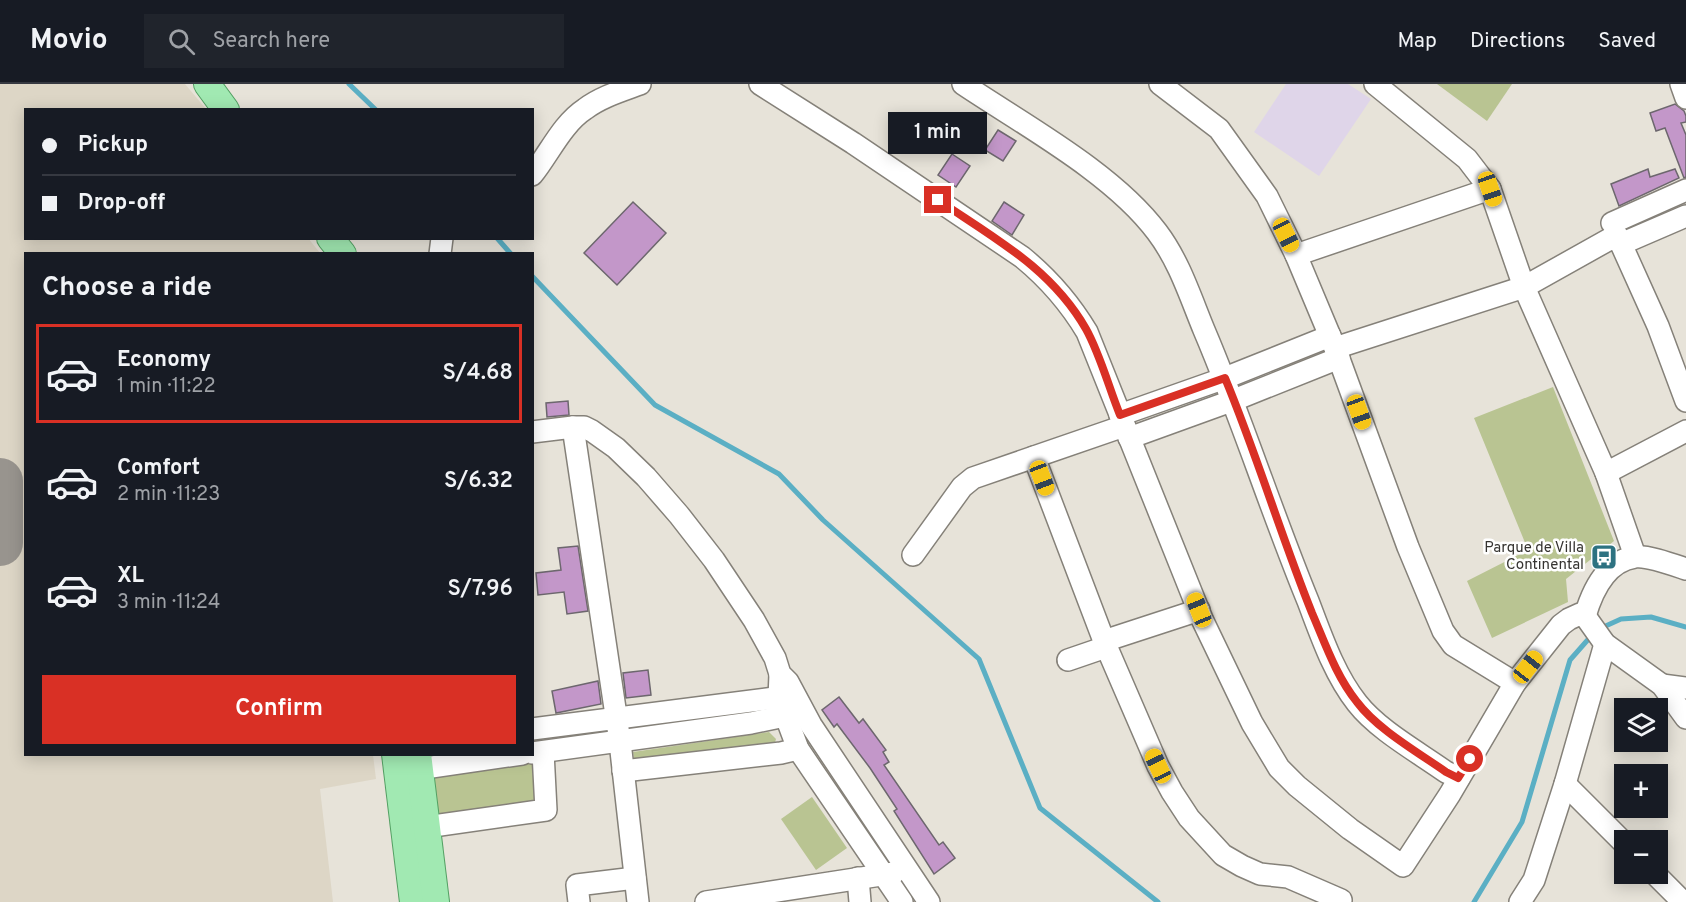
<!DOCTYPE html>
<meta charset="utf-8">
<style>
:root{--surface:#171b24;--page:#20242c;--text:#f1f3f6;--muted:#9ea1a6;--line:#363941;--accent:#d93025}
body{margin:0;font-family:Overpass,sans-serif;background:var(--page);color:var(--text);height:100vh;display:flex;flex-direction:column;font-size:22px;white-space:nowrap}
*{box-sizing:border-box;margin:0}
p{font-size:20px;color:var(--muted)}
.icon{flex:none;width:33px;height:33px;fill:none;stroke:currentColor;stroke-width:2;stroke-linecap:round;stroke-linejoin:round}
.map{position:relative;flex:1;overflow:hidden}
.sheet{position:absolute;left:24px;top:168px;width:510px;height:504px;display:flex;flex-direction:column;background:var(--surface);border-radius:0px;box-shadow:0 3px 15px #0003}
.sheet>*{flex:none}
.guide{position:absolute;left:24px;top:24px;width:510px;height:132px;border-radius:0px;box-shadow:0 3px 15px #0003;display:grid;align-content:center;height:132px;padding:0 18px;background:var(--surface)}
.buttons{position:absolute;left:1614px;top:614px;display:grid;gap:12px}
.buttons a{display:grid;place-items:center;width:54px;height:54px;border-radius:0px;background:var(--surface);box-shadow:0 3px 15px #0003;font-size:30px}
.end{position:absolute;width:27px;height:27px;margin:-14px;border:8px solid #d93025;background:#fff;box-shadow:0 0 0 3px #fff}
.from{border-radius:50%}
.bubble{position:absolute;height:42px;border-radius:0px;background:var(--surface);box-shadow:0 3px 15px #0003;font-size:20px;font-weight:600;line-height:42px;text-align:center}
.car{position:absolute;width:18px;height:36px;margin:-18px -9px;border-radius:8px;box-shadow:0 0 4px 2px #0007;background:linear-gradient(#f5c518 24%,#345 0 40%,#f5c518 0 76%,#345 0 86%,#f5c518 0)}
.guide b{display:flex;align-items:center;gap:21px;height:57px;font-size:22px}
.guide b+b{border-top:2px solid var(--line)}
.guide i{width:15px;height:15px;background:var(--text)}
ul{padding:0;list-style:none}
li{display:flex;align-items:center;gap:18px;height:99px;margin:0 12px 9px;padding:0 6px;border:3px solid transparent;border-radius:0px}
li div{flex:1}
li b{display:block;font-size:22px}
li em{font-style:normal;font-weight:600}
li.current{border-color:var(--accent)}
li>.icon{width:54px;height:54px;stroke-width:1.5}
h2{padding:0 18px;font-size:27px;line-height:72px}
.cta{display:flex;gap:12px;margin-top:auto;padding:12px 18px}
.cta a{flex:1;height:69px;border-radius:0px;background:var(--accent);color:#fff;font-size:24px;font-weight:600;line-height:69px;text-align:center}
header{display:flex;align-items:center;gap:36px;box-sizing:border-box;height:84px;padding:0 30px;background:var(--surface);border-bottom:2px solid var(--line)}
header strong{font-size:28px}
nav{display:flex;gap:33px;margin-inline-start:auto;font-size:21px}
.search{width:420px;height:54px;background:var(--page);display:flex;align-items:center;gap:15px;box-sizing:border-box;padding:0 21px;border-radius:0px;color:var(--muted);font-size:22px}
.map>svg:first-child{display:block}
.built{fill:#ddd6c6}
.education{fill:#dfd5e9}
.green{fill:#b9c492}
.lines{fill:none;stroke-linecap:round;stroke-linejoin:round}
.stream{stroke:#5bafc4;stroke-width:5}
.taxiway{stroke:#98948e;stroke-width:46}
.building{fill:#c397c9;stroke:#6d676e;stroke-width:1.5}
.minor-casing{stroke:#858179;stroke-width:24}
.major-casing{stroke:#53a063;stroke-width:28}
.minor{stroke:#fff;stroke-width:21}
.major{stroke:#a1e9b2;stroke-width:26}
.route{stroke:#d93025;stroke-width:8}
.labels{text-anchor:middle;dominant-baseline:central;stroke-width:5;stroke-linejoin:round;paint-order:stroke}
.poi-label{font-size:15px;fill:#353330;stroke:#fff;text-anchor:end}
</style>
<header>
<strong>Movio</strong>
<div class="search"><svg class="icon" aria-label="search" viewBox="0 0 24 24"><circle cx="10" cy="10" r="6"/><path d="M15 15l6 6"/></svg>Search here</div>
<nav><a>Map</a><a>Directions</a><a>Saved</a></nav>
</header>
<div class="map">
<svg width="1686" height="818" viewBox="0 0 1686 818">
<rect width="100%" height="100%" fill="#e7e3d9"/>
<!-- built -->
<path class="built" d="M0 0H185L206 25 26 26V154H308L320 169 26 170V670L373 671 376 695 320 705 333 818H0Z"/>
<!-- education -->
<path class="education" d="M1286 0H1348L1371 15 1319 92 1254 48Z"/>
<!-- green -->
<g class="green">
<path d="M1437 0H1512L1487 37Z"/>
<path d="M1553 303 1614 457 1566 495 1568 518 1492 554 1467 497 1528 466 1474 334Z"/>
<path d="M769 648 776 655 774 662 635 680 633 668Z"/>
<path d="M538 678 544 725 435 736 431 696 435 689Z"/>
<path d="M812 713 847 764 816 786 781 735Z"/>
</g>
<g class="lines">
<!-- stream -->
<g class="stream">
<path d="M349 0 376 26"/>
<path d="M497 154 511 170"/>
<path d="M532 192 655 321 779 390 823 436 979 575 1040 724 1158 818"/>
<path d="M1599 545 1621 535 1651 533 1686 543"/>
<path d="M1474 818 1522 738 1570 576 1592 551"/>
</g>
<!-- taxiway -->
<path class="taxiway" d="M0 397V459"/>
</g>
<!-- building -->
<g class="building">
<path d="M1675 20 1684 27 1686 32V38L1681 39 1686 51V93L1684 94 1665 44 1656 47 1650 29Z"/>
<path d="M998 46 1016 57 1003 77 985 66Z"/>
<path d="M952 70 970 82 956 103 938 91Z"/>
<path d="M1648 85 1650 93 1675 85 1679 94 1619 122 1611 100Z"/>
<path d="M633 118 666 149 617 201 584 169Z"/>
<path d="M1004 118 1024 131 1012 151 992 137Z"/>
<path d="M568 317 569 331 547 333 546 319Z"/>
<path d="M578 462 588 527 567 530 564 508 538 511 536 489 561 486 558 464Z"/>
<path d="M648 586 651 611 626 614 623 589Z"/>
<path d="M598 597 601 620 556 629 552 607Z"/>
<path d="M839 613 859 639 863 635 886 666 883 668 889 678 884 681 939 761 943 758 955 774 934 790 894 727 897 725 870 684 837 640 834 643 822 626Z"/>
</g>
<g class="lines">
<defs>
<g id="minor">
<path d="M760 0 853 59 1022 173C1049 195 1069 218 1087 248L1202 535 1252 639 1279 684 1297 702 1350 745 1403 782 1450 710 1515 599 1561 541 1569 535 1580 530 1585 532 1605 560 1662 601 1686 634"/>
<path d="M963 0C1024 41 1113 89 1157 148 1179 177 1190 212 1204 246 1242 335 1271 427 1308 517 1321 551 1334 590 1357 619 1378 646 1418 668 1446 688L1459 694"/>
<path d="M1160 0 1219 45 1267 112 1296 171 1335 264 1408 463 1443 547 1453 561 1515 599"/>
<path d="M1375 0 1467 75 1490 105 1524 203 1606 389 1635 472"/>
<path d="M1681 0 1686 14"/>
<path d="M532 91C549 70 562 40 585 25 601 13 621 7 640 0"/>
<path d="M1612 139 1686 106"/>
<path d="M1621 160 1686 132"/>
<path d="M440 170 442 154"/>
<path d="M1296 171 1490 105"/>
<path d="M1335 264 1524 203 1617 151 1658 242 1686 317"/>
<path d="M1120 331 1225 294 1330 252"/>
<path d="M573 343 620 658 638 818"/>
<path d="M532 348 573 343H584L592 347 616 364 646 393 679 431 714 476 754 536 775 574 780 590 788 598 811 641 929 818"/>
<path d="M1129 354 1234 316 1339 274"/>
<path d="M1034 373 1104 557 1158 682 1172 708 1189 734 1223 771 1242 782 1260 790 1288 793 1341 816"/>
<path d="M1606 389 1686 347"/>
<path d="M913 471 962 403 973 394 1124 342"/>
<path d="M1585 532C1592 508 1606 477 1635 473 1647 471 1674 481 1686 485"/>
<path d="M1104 557 1199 526"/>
<path d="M1068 576 1106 563"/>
<path d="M780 590 779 614 798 665 902 818"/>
<path d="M1662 601 1686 604"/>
<path d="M532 645 790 612"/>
<path d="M532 669 751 639 785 632 802 626"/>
<path d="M404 687 522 670"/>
<path d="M623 687 781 669 798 665"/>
<path d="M1565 700 1624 759"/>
<path d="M426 743 546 726 543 668"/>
<path d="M1654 789 1683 818"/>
<path d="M858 794 860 818"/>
<path d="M579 818 577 801 635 794"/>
<path d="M706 818 894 789"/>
<path d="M1520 818 1534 796 1565 700 1605 560"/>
</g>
<g id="major">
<path d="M207 0 226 26"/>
<path d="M330 154 343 170"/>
<path d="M395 670 413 818"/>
<path d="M418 670 436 818"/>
</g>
</defs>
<!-- minor casing -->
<use href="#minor" class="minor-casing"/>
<!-- major casing -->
<use href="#major" class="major-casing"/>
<!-- minor -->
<use href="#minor" class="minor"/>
<!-- major -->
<use href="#major" class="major"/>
</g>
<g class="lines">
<!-- route -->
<path class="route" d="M938 116C994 154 1051 184 1086 245 1100 270 1109 304 1120 331L1225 294C1257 371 1281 452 1312 529 1325 559 1336 592 1357 618 1377 645 1419 669 1446 688L1458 694 1470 675"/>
</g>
<!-- icons -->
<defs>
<symbol id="bus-square" viewBox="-11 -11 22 22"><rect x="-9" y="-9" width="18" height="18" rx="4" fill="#2d7281" stroke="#fff"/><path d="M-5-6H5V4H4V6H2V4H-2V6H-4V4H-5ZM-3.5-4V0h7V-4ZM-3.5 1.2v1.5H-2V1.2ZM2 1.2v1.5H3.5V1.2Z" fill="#fff"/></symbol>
</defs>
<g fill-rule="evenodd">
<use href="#bus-square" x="1589" y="458" width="30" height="30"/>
</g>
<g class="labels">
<!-- poi labels -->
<g class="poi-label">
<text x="1584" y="464">Parque de Villa<tspan x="1584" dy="17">Continental</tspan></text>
</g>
</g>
</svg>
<div class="buttons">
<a><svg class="icon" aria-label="layers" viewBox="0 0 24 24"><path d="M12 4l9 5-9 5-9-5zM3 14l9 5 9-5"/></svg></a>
<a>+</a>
<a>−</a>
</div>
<i class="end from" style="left:1470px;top:675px"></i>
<i class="end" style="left:938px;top:116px"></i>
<div class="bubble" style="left:888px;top:28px;width:99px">1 min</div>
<i class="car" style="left:1490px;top:105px;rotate:161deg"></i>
<i class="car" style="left:1286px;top:151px;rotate:154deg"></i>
<i class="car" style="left:1359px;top:328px;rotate:160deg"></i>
<i class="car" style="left:1042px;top:394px;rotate:159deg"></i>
<i class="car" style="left:1199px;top:526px;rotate:338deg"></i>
<i class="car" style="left:1528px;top:583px;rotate:38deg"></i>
<i class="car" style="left:1158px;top:682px;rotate:335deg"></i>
<div class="guide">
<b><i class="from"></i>Pickup</b>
<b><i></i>Drop-off</b>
</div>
<section class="sheet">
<h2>Choose a ride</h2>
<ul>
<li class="current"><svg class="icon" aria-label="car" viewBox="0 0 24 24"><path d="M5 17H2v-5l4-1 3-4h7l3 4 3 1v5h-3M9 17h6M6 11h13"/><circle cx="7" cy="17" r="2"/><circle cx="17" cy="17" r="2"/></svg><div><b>Economy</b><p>1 min · 11:22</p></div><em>S/4.68</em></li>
<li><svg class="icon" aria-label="car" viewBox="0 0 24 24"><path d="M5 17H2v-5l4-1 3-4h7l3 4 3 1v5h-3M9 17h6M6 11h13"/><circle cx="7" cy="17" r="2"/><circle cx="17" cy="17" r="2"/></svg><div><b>Comfort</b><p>2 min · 11:23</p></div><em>S/6.32</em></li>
<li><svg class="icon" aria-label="car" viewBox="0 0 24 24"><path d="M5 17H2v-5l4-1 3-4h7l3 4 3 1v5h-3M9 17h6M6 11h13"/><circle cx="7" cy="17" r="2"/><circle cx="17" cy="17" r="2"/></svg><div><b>XL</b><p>3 min · 11:24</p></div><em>S/7.96</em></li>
</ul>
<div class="cta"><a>Confirm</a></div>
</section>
</div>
